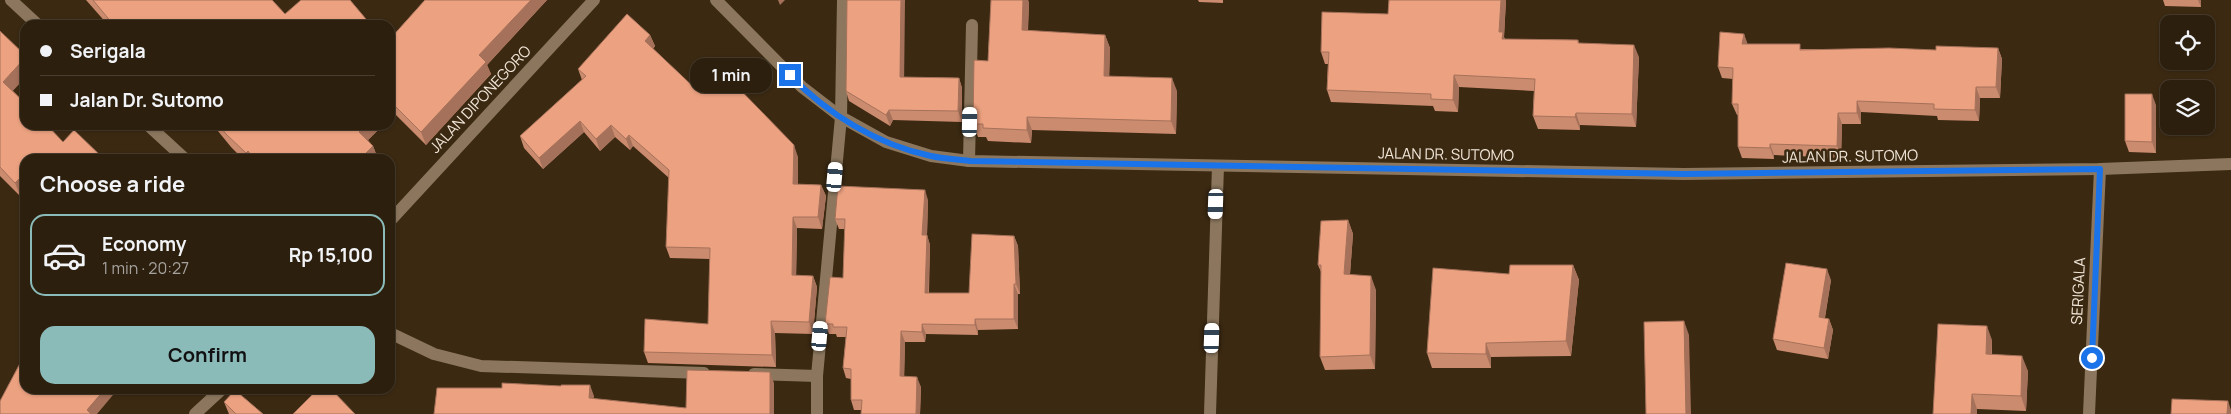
<!DOCTYPE html>
<meta charset="utf-8">
<style>
:root{--surface:#2c1f0e;--page:#382c1c;--text:#f1f3f6;--muted:#a6a29e;--line:#483d2e;--accent:#8bbbb9}
body{margin:0;font-family:Manrope,sans-serif;background:var(--page);color:var(--text);height:100vh;display:flex;flex-direction:column;font-size:19px;white-space:nowrap}
*{box-sizing:border-box;margin:0}
p{font-size:16px;color:var(--muted)}
.icon{flex:none;width:28px;height:28px;fill:none;stroke:currentColor;stroke-width:2;stroke-linecap:round;stroke-linejoin:round}
.map{position:relative;flex:1;overflow:hidden}
.sheet{position:absolute;left:20px;top:154px;width:375px;height:240px;display:flex;flex-direction:column;background:var(--surface);border-radius:15px;box-shadow:0 1px 4px #0004,0 0 0 1px var(--line)}
.sheet>*{flex:none}
.guide{position:absolute;left:20px;top:20px;width:375px;height:110px;border-radius:15px;box-shadow:0 1px 4px #0004,0 0 0 1px var(--line);display:grid;align-content:center;height:110px;padding:0 20px;background:var(--surface)}
.buttons{position:absolute;left:2160px;top:15px;display:grid;gap:10px}
.buttons a{display:grid;place-items:center;width:55px;height:55px;border-radius:10px;background:var(--surface);box-shadow:0 1px 4px #0004,0 0 0 1px var(--line);font-size:25px}
.end{position:absolute;width:22px;height:22px;margin:-11px;border:6px solid #1a73e8;background:#fff;box-shadow:0 0 0 2px #fff}
.from{border-radius:50%}
.bubble{position:absolute;height:35px;border-radius:15px;background:var(--surface);box-shadow:0 1px 4px #0004,0 0 0 1px var(--line);font-size:16px;font-weight:700;line-height:35px;text-align:center}
.car{position:absolute;width:15px;height:30px;margin:-15px -8px;border-radius:6px;box-shadow:0 0 4px 1px #0007;background:linear-gradient(#fff 24%,#345 0 40%,#fff 0 76%,#345 0 86%,#fff 0)}
.guide b{display:flex;align-items:center;gap:18px;height:48px;font-size:19px}
.guide b+b{border-top:1px solid var(--line)}
.guide i{width:12px;height:12px;background:var(--text)}
ul{padding:0;list-style:none}
li{display:flex;align-items:center;gap:15px;height:82px;margin:0 10px 8px;padding:0 10px;border:2px solid transparent;border-radius:15px}
li div{flex:1}
li b{display:block;font-size:19px}
li em{font-style:normal;font-weight:700}
li.active{border-color:var(--accent)}
li>.icon{width:45px;height:45px;stroke-width:1.5}
h2{padding:0 20px;font-size:22px;line-height:60px}
.action{display:flex;gap:10px;margin-top:auto;padding:10px 20px}
.action a{flex:1;height:58px;border-radius:15px;background:var(--accent);color:#111;font-size:20px;font-weight:700;line-height:58px;text-align:center}
.map>svg:first-child{display:block}
.lines{fill:none;stroke-linecap:round;stroke-linejoin:round}
.street{stroke:#8c775e;stroke-width:12}
.secondary{stroke:#8c775e;stroke-width:12}
.wall{fill:#cb8b6f}
.shaded-wall{fill:#a5715a}
.building{fill:#eca281;stroke:#a5715a}
.route{stroke:#1a73e8;stroke-width:6}
.labels{text-anchor:middle;dominant-baseline:central;stroke-width:5;stroke-linejoin:round;paint-order:stroke}
.street-label{font-size:15px;fill:#f2e7d9;stroke:#3b2912}
</style>
<div class="map">
<svg width="2231" height="414" viewBox="0 0 2231 414">
<rect width="100%" height="100%" fill="#3b2912"/>
<g class="lines">
<!-- street -->
<g class="street">
<path d="M11 0 38 25"/>
<path d="M148 125 185 159"/>
<path d="M969 161 972 25"/>
<path d="M390 333 434 354 481 366 704 373"/>
<path d="M754 374 817 376"/>
<path d="M817 414V376L841 117 843 0"/>
<path d="M1210 414 1218 166"/>
<path d="M2089 414 2100 169"/>
</g>
<!-- secondary -->
<g class="secondary">
<path d="M716 0 802 87 841 117 886 142 931 156 969 161 1684 174 2100 169 2231 164"/>
<path d="M390 221 594 0"/>
<path d="M195 414 222 389"/>
</g>
</g>
<!-- wall -->
<g class="wall">
<path d="M86 0H272L285 14 371 25H108Z"/>
<path d="M425 0H547L487 65 491 74 426 145 394 113 390 118V39Z"/>
<path d="M991 0H1028L1029 3 1028 31 1105 35 1110 48 1109 76 1177 91 1176 134 1032 130 1031 143 988 141 986 137H978L973 124 988 61Z"/>
<path d="M1198 0H1223V3L1199 2Z"/>
<path d="M1389 0H1506L1504 37 1505 39 1578 40 1579 43 1639 57 1636 127 1580 125V130L1538 129 1533 116 1534 91 1459 87 1458 112 1435 111 1433 106 1331 102 1327 90 1328 64H1325L1321 52 1388 14Z"/>
<path d="M2163 0H2201V7L2165 6Z"/>
<path d="M0 31 13 91 63 142 104 159H25V192L21 197 0 176Z"/>
<path d="M1744 34 1747 44 1802 49 1936 50 1998 48 2002 59 2000 98H1980L1979 121 1938 120 1937 116 1861 112V124H1842L1841 158 1774 155V159L1742 158 1738 147V115H1737L1732 104 1733 79 1722 78 1718 67Z"/>
<path d="M650 35 655 46 653 49 701 94 798 157V184L821 185 826 196 822 229 797 228 796 275 813 276 817 287 813 334 775 333 776 367 648 363 644 352 708 324 710 259 670 258 666 247 669 178 633 146 630 150 615 137 600 151 584 132 543 169 524 148 520 136 582 80 578 69Z"/>
<path d="M904 77 959 78 962 88V122L893 120 890 126 849 101 846 91Z"/>
<path d="M2156 105V153L2129 152 2125 141Z"/>
<path d="M213 125H383L368 140 373 146 378 159H243L231 147Z"/>
<path d="M928 200 927 235 930 245 929 293H969L1014 236 1018 246 1020 294H1018V329L978 330V335L926 334 925 342H905L904 376 921 387 920 414H861V410H854L851 400V379L846 378 843 368 846 337H837L836 334H829L825 324 843 278 845 229H839L835 219Z"/>
<path d="M1348 220 1353 234 1350 274 1376 290 1375 369 1325 370 1320 357 1321 272 1318 265Z"/>
<path d="M1573 265 1579 280 1571 356 1491 357V368H1432L1427 353 1509 274Z"/>
<path d="M1831 280 1825 318 1829 319 1833 330 1828 359 1777 350 1773 339Z"/>
<path d="M1992 340V355L2028 371 2026 411 1977 409 1933 414Z"/>
<path d="M224 402 263 414H229Z"/>
</g>
<!-- shaded-wall -->
<g class="shaded-wall">
<path d="M531 0H547L487 65 491 74 426 145 421 132 479 55Z"/>
<path d="M778 0H785L780 5Z"/>
<path d="M901 0H905L904 88 900 77Z"/>
<path d="M1023 0H1028L1029 3 1027 44 1022 30Z"/>
<path d="M1501 0H1506L1504 37 1507 45V51L1499 32Z"/>
<path d="M2198 0H2201V7Z"/>
<path d="M1744 34 1748 45 1742 44Z"/>
<path d="M650 35 655 46 649 53 645 41Z"/>
<path d="M1105 35 1110 48 1109 89 1104 76Z"/>
<path d="M1634 45 1639 57 1636 127 1632 114Z"/>
<path d="M1998 48 2002 59 2000 98 1996 87Z"/>
<path d="M25 58V78L8 96 3 82Z"/>
<path d="M1454 75 1459 87 1458 112 1453 100Z"/>
<path d="M959 78 962 88V122L958 111Z"/>
<path d="M1172 78 1177 91 1176 134 1171 121Z"/>
<path d="M1976 87 1980 98 1979 121 1975 110Z"/>
<path d="M2152 94 2156 105V153L2152 142Z"/>
<path d="M1857 101 1861 112V124L1857 113Z"/>
<path d="M390 102 394 113 390 118Z"/>
<path d="M889 110 893 120 890 126 886 115Z"/>
<path d="M1576 113 1580 125V130L1575 117Z"/>
<path d="M1838 113 1842 124 1841 158 1837 146Z"/>
<path d="M1027 117 1032 130 1031 143 1027 130Z"/>
<path d="M580 121 584 132 543 169 539 158Z"/>
<path d="M366 125H383L364 144 359 132Z"/>
<path d="M611 125 615 137 600 151 596 139Z"/>
<path d="M629 135 633 146 630 150 626 139Z"/>
<path d="M1770 144 1774 155V159L1770 148Z"/>
<path d="M794 145 798 157V196L793 184Z"/>
<path d="M373 146 378 159H362V157Z"/>
<path d="M248 151 251 159H248L246 153Z"/>
<path d="M25 173V192L21 197 15 183Z"/>
<path d="M821 185 826 196 822 229 818 217Z"/>
<path d="M925 190 928 200 927 235 930 245 928 303 925 293 922 235Z"/>
<path d="M390 192 393 201 390 203Z"/>
<path d="M793 217 797 228 796 287 792 275Z"/>
<path d="M1348 220 1353 234 1349 288 1344 274Z"/>
<path d="M1014 236 1018 246 1020 294 1016 284Z"/>
<path d="M1573 265 1579 280 1571 356 1566 341Z"/>
<path d="M1827 269 1831 280 1823 328 1819 317Z"/>
<path d="M813 276 817 287 813 334 809 322Z"/>
<path d="M1371 276 1376 290 1375 369 1370 355Z"/>
<path d="M1014 284 1018 294V329L1014 319Z"/>
<path d="M975 319 978 330V335L975 325Z"/>
<path d="M1829 319 1833 330 1828 359 1824 348Z"/>
<path d="M771 321 775 333 776 367 772 355Z"/>
<path d="M1684 321 1689 335 1691 414H1686Z"/>
<path d="M922 324 926 334 925 342 922 332Z"/>
<path d="M1987 326 1992 340 1991 369 1986 354Z"/>
<path d="M901 331 905 342 904 386 900 376Z"/>
<path d="M1486 343 1491 357V368L1486 354Z"/>
<path d="M2022 356 2028 371 2026 411 2021 396Z"/>
<path d="M770 372 774 383V414H770Z"/>
<path d="M917 377 921 387 920 414H916Z"/>
<path d="M590 385 594 396 593 409 589 398Z"/>
<path d="M105 389H118L97 414H89L87 410Z"/>
<path d="M1972 394 1977 409V414H1971Z"/>
<path d="M2228 401 2231 410V414H2227Z"/>
</g>
<!-- building -->
<g class="building">
<path d="M93 0H272L285 14 301 0H350L371 25H110L112 23Z"/>
<path d="M425 0H531L479 55 486 62 421 132 390 101V39Z"/>
<path d="M847 0H901L900 77 959 78 958 111 889 110 886 115 846 91Z"/>
<path d="M991 0H1023L1022 30 1105 35 1104 76 1172 78 1171 121 1027 117V130L983 128V124H973L974 60 988 61Z"/>
<path d="M1389 0H1501L1499 32H1503L1502 39 1578 40V43L1634 45 1632 114 1576 113 1575 117 1533 116 1535 79 1454 75 1453 100 1431 99V94L1327 90 1329 52H1321L1322 12 1388 14Z"/>
<path d="M627 14 650 35 645 41 701 94 723 72 794 145 793 184 821 185 818 217H793L792 275 813 276 809 322 771 321 772 355 644 352 645 319 708 324 710 248 666 247 669 170 629 135 626 139 611 125 596 139 580 121 539 158 520 136 586 76 578 69Z"/>
<path d="M0 31 25 55V58L3 82 25 103V125H47L63 142 74 130 104 159H25V173L15 183 0 167Z"/>
<path d="M1720 32 1744 34 1742 44H1800V50L1889 48 1936 50V46L1998 48 1996 87H1976L1975 110 1934 109V104L1857 101V113H1838L1837 146 1770 144V148L1738 147V104H1732L1733 68 1718 67Z"/>
<path d="M2125 94H2152V142L2125 141Z"/>
<path d="M219 125H366L359 132 373 146 362 157 363 159H255L248 151 246 153 226 134Z"/>
<path d="M838 186 925 190 922 235H927L925 293H969L972 234 1014 236 1016 284H1014V319H975V325L922 324V332L901 331 900 376 917 377 916 414H861L862 400H851V369L843 368 847 327H833V324H825L830 277 843 278 845 219H835Z"/>
<path d="M1348 220 1344 274 1371 276 1370 355 1320 357 1321 265H1318L1321 221Z"/>
<path d="M1786 263 1827 269 1819 317 1829 319 1824 348 1773 339Z"/>
<path d="M1510 265H1573L1566 341 1486 343V354L1427 353 1433 268 1509 274Z"/>
<path d="M1684 321 1686 414H1646L1644 322Z"/>
<path d="M1938 324 1987 326 1986 354 2022 356 2021 396 1972 394 1971 414H1933Z"/>
<path d="M25 354V389H105L87 410 91 414H0V401Z"/>
<path d="M687 370 770 372V414H434L437 388H502V383L561 386V385H590L589 398 686 408Z"/>
<path d="M318 389H331L355 414H293Z"/>
<path d="M235 390 263 414H236L224 402Z"/>
<path d="M2172 399 2228 401 2227 414H2171Z"/>
</g>
<g class="lines">
<!-- route -->
<path class="route" d="M790 75C827 114 878 145 931 156 944 159 957 159 970 161L1684 174 2100 169 2092 358"/>
</g>
<g class="labels">
<!-- street labels -->
<g class="street-label">
<text transform="translate(480 99) rotate(-47)">JALAN DIPONEGORO</text>
<text transform="translate(1446 154) rotate(1)">JALAN DR. SUTOMO</text>
<text transform="translate(1850 156) rotate(-1)">JALAN DR. SUTOMO</text>
<text transform="translate(2078 291) rotate(-87)">SERIGALA</text>
</g>
</g>
</svg>
<div class="buttons">
<a><svg class="icon" aria-label="locate" viewBox="0 0 24 24"><circle cx="12" cy="12" r="6"/><path d="M12 2v4M12 18v4M2 12h4M18 12h4"/></svg></a>
<a><svg class="icon" aria-label="layers" viewBox="0 0 24 24"><path d="M12 4l9 5-9 5-9-5zM3 14l9 5 9-5"/></svg></a>
</div>
<i class="end from" style="left:2092px;top:358px"></i>
<i class="end" style="left:790px;top:75px"></i>
<div class="bubble" style="left:690px;top:58px;width:82px">1 min</div>
<i class="car" style="left:970px;top:122px;rotate:1deg"></i>
<i class="car" style="left:835px;top:177px;rotate:5deg"></i>
<i class="car" style="left:1216px;top:204px;rotate:182deg"></i>
<i class="car" style="left:820px;top:336px;rotate:5deg"></i>
<i class="car" style="left:1212px;top:338px;rotate:2deg"></i>
<div class="guide">
<b><i class="from"></i>Serigala</b>
<b><i></i>Jalan Dr. Sutomo</b>
</div>
<section class="sheet">
<h2>Choose a ride</h2>
<ul>
<li class="active"><svg class="icon" aria-label="car" viewBox="0 0 24 24"><path d="M5 17H2v-5l4-1 3-4h7l3 4 3 1v5h-3M9 17h6M6 11h13"/><circle cx="7" cy="17" r="2"/><circle cx="17" cy="17" r="2"/></svg><div><b>Economy</b><p>1 min · 20:27</p></div><em>Rp 15,100</em></li>
</ul>
<div class="action"><a>Confirm</a></div>
</section>
</div>
